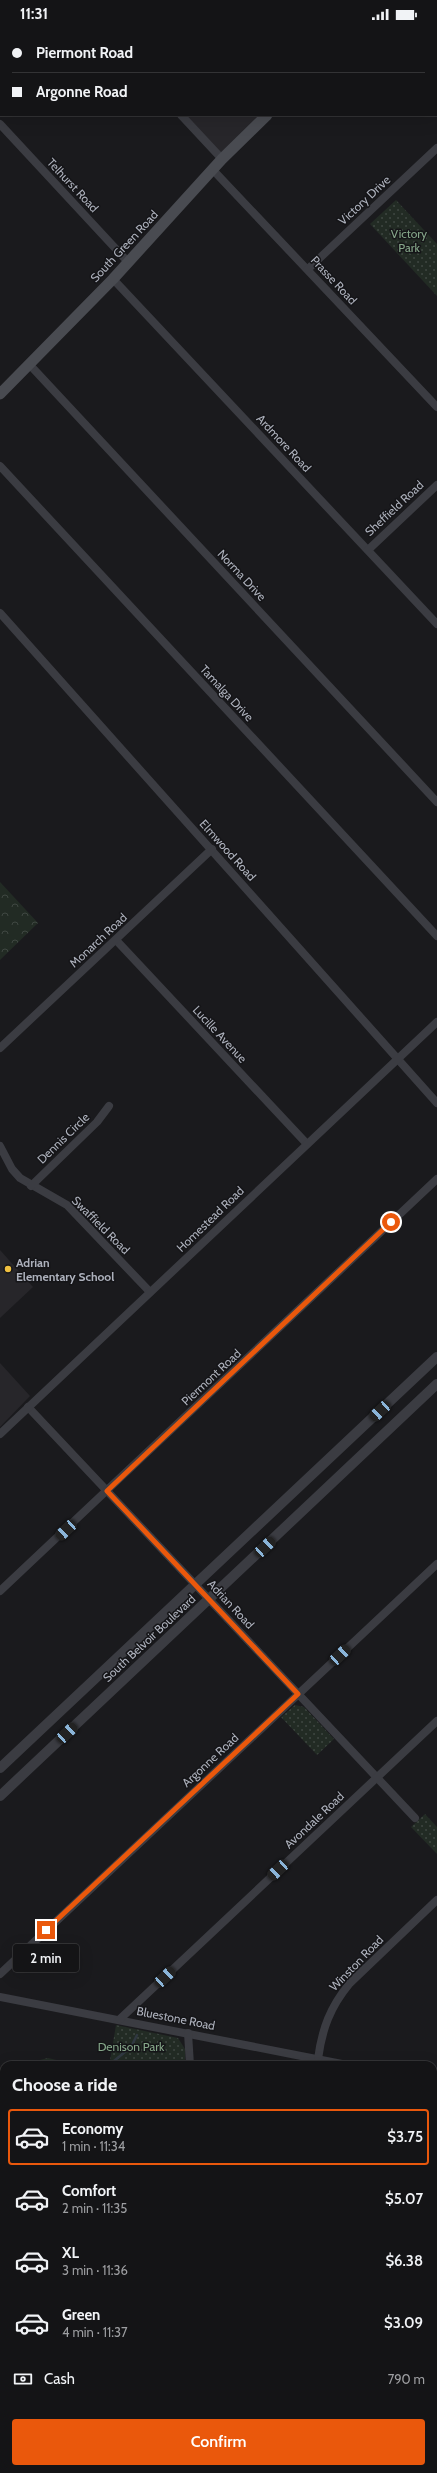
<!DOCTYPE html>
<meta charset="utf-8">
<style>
:root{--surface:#141416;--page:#1d1d1f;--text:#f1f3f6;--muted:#9d9ea1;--line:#333335;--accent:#ea580c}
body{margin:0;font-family:Cabin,sans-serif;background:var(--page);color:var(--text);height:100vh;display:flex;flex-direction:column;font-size:15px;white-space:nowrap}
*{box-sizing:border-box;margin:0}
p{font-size:13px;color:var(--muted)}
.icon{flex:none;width:22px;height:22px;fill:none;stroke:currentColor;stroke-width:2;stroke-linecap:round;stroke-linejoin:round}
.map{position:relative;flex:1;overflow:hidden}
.drawer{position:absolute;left:0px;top:2033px;width:437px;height:412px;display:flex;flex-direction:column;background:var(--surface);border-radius:12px 12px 0 0;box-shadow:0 4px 16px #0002,0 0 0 1px var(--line)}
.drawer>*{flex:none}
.guide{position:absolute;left:0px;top:0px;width:437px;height:88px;box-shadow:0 4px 16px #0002,0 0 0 1px var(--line);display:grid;align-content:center;height:88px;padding:0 12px;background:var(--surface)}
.end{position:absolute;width:18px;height:18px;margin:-9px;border:5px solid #ea580c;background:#fff;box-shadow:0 0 0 2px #fff}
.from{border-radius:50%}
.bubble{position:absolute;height:28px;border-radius:4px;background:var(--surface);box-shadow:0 4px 16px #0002,0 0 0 1px var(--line);font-size:13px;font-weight:600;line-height:28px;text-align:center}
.car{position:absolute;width:12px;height:24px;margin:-12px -6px;border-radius:5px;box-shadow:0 0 3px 1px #0007;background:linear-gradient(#222 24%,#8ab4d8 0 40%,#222 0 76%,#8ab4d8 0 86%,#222 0)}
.guide b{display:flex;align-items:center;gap:14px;height:38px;font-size:15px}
.guide b+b{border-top:1px solid var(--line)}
.guide i{width:10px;height:10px;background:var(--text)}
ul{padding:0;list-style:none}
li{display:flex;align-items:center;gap:12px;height:56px;margin:0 8px 6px;padding:0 4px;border:2px solid transparent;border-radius:4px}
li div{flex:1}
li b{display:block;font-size:15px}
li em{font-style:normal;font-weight:600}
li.on{border-color:var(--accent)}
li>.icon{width:36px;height:36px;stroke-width:1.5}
h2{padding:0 12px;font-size:18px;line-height:48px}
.pay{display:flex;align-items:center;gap:10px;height:44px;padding:0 12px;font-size:15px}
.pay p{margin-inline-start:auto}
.action{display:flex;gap:8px;margin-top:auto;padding:8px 12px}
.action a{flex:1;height:46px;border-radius:4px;background:var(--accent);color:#fff;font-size:16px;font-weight:600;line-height:46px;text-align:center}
.status{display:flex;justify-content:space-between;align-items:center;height:28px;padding:0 20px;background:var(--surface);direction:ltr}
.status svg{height:11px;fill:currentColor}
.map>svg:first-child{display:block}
.built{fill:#27262a}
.forest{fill:url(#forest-crowns)}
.park{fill:url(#park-dots)}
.pitch{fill:#222b24}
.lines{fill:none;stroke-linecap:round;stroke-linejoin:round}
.stream{stroke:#303841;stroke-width:2.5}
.minor{stroke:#3b3c42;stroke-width:8}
.tertiary{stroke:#3b3c42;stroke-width:10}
.secondary{stroke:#494b51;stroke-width:11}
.route{stroke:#ea580c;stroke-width:5}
.poi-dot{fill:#efc040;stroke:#151518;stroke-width:1.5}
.labels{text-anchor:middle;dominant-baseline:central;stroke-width:3;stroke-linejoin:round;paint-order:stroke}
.street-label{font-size:12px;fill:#adb1bc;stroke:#151518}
.park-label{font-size:12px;fill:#85a689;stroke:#151518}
.poi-label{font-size:12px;font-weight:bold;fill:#adb1bc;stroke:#151518;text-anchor:start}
</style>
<div class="status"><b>11:31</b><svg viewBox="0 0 49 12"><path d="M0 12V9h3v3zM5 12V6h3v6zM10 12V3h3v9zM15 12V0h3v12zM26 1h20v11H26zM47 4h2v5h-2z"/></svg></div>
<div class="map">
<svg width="437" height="2445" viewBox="0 0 437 2445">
<defs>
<pattern id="forest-crowns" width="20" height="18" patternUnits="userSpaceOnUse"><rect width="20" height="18" fill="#222b24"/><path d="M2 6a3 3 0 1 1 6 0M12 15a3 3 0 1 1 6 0" fill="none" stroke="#3f4742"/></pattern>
<pattern id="park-dots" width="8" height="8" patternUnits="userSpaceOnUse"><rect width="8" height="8" fill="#222b24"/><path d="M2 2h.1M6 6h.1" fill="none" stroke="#3f4742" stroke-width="1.8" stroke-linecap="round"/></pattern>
</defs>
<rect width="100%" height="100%" fill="#1a1a1d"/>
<!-- built -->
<g class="built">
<path d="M181 87H267L222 131Z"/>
<path d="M0 1222 33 1259 0 1290Z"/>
<path d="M0 1335 30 1368 0 1399Z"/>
</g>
<!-- forest -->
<g class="forest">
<path d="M0 854 38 895 0 932Z"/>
<path d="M433 2293 437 2299V2374L433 2377Z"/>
</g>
<!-- park -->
<g class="park">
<path d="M396 172 437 216V268L370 196Z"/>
<path d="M295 1677 304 1679 334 1711 317 1727 281 1689Z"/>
<path d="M425 1786 437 1799V1826L411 1799Z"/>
<path d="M116 1997 178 2010 185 2021V2037H105L110 2033Z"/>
<path d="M48 2030 77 2037H15L16 2034 28 2035Z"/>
<path d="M4 2049V2417L0 2416V2050Z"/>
</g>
<!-- pitch -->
<path class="pitch" d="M0 2134 4 2135V2239L0 2238Z"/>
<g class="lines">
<!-- stream -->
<g class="stream">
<path d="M109 2037 131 2019 137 2007"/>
<path d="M0 2072 4 2071"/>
</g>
<!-- minor -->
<g class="minor">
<path d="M102 0V1"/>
<path d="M287 0 288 1"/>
<path d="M181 87 222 131"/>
<path d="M0 96 128 234"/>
<path d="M213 142 437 379"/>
<path d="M308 241 437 120"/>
<path d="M113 251 437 596"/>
<path d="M29 336 437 774"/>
<path d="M0 438 437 908"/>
<path d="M368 522 437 457"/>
<path d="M0 585 437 1075"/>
<path d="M116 912 307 1116"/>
<path d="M0 1020 212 821"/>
<path d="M0 1118 12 1141 20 1150 67 1177 150 1264"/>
<path d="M31 1158 97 1094 109 1078"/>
<path d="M28 1379 415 1790"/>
<path d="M0 1406 437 994"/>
<path d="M0 1563 437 1151"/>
<path d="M0 1946 437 1536"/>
<path d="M0 1969 347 2037"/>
<path d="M120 1991 437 1693"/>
<path d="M188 2005 190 2037"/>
<path d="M318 2031C322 2001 330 1979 350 1955L437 1872"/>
<path d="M433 2054 437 2055"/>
<path d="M171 2445 174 2441"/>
<path d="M321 2445 323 2441"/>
</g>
<!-- tertiary -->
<g class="tertiary">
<path d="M0 1740 437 1329"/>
<path d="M0 1768 437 1356"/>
</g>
<!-- secondary -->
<g class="secondary">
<path d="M356 1 357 0"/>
<path d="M0 366 113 251 222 131 267 87"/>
<path d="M0 2421 4 2422"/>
<path d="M8 2441 28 2445"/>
<path d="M105 2441 126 2445"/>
</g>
</g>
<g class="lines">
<!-- route -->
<path class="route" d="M46 1902 298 1666 107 1463 391 1194"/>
</g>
<!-- markers -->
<circle class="poi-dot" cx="8" cy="1241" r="4"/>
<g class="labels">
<!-- street labels -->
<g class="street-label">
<text transform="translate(73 157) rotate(47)">Telhurst Road</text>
<text transform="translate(364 172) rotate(-43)">Victory Drive</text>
<text transform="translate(124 218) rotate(-47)">South Green Road</text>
<text transform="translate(334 252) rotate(47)">Prasse Road</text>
<text transform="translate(284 415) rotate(47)">Ardmore Road</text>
<text transform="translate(394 480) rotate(-43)">Sheffield Road</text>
<text transform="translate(242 547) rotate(47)">Norma Drive</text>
<text transform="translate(227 665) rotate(47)">Tamalga Drive</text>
<text transform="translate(228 822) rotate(48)">Elmwood Road</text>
<text transform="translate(98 912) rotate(-43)">Monarch Road</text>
<text transform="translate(220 1006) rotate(47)">Lucille Avenue</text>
<text transform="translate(63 1110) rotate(-44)">Dennis Circle</text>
<text transform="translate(210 1191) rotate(-44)">Homestead Road</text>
<text transform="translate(101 1197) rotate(45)">Swaffield Road</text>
<text transform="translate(211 1349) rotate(-43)">Piermont Road</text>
<text transform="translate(231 1576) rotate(47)">Adrian Road</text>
<text transform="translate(149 1610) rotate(-43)">South Belvoir Boulevard</text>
<text transform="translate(210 1732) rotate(-43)">Argonne Road</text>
<text transform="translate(314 1792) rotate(-43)">Avondale Road</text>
<text transform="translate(356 1935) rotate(-46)">Winston Road</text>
<text transform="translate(176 1990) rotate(11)">Bluestone Road</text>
</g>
<!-- park labels -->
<g class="park-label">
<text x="409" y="205">Victory<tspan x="409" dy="14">Park</tspan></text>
<text x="131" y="2018">Denison Park</text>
</g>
<!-- poi labels -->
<g class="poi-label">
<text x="16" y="1234">Adrian<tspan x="16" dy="14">Elementary School</tspan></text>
</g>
</g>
</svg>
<i class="end from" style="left:391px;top:1194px"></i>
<i class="end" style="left:46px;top:1902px"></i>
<div class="bubble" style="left:13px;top:1916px;width:66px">2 min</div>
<i class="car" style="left:380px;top:1383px;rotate:227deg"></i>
<i class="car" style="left:66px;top:1502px;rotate:227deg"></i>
<i class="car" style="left:265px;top:1519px;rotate:47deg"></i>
<i class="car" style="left:340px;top:1627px;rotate:47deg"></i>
<i class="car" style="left:67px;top:1705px;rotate:47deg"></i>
<i class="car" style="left:278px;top:1842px;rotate:227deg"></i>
<i class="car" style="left:165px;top:1949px;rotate:47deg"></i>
<div class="guide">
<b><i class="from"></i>Piermont Road</b>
<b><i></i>Argonne Road</b>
</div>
<section class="drawer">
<h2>Choose a ride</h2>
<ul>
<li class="on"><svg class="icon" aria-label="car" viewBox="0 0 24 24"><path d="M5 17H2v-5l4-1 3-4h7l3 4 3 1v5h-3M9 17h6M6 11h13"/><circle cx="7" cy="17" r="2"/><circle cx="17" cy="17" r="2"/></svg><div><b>Economy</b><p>1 min · 11:34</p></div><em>$3.75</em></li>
<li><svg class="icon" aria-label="car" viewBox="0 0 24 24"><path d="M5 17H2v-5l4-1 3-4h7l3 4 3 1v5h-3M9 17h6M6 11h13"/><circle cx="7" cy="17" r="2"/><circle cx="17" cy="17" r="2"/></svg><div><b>Comfort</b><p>2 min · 11:35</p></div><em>$5.07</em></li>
<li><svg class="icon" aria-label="car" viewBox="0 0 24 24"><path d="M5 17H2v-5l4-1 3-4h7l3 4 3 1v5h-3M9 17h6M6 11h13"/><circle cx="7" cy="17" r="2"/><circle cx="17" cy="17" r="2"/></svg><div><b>XL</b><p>3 min · 11:36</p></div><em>$6.38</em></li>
<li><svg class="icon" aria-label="car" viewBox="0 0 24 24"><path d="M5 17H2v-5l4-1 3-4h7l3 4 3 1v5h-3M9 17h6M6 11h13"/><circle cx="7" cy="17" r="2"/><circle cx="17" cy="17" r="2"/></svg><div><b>Green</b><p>4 min · 11:37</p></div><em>$3.09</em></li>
</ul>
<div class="pay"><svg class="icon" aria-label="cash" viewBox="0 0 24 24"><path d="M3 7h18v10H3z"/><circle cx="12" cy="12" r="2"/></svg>Cash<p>790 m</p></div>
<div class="action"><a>Confirm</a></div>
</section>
</div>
